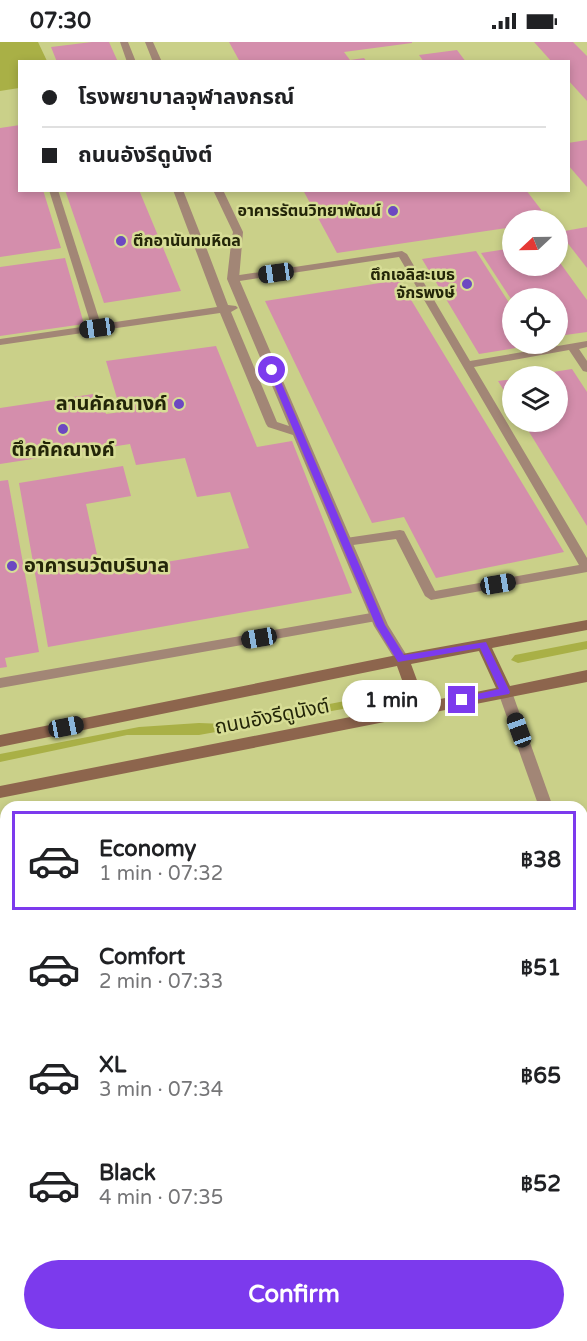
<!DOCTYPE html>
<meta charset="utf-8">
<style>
:root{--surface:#fff;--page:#f2f2f2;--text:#202124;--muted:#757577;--line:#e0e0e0;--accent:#7c3aed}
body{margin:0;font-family:"Varela Round","Noto Sans Thai",sans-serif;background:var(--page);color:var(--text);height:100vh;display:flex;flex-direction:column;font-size:22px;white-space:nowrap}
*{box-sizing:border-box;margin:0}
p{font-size:20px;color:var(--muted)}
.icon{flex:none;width:33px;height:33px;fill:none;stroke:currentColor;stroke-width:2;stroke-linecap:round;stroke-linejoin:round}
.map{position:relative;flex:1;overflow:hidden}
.drawer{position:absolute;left:0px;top:759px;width:588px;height:540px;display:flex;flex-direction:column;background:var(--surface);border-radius:18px 18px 0 0;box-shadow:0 3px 9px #0003}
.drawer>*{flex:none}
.top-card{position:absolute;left:18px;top:18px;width:552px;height:132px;border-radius:0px;box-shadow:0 3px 9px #0003;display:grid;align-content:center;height:132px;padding:0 24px;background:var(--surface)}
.needle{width:39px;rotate:248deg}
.fabs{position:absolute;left:502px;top:168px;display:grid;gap:12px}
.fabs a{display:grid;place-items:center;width:66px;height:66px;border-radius:50%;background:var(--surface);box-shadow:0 3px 9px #0003;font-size:30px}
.end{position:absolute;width:27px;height:27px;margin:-14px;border:8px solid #7c3aed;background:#fff;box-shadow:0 0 0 3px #fff}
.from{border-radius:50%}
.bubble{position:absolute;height:42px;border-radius:21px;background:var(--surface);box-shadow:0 3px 9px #0003;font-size:20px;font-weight:700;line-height:42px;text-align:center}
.car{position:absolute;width:18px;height:36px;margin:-18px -9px;border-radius:8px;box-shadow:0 0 4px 2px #0007;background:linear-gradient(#222 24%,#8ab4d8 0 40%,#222 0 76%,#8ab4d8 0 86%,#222 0)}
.top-card b{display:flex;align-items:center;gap:21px;height:57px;font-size:22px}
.top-card b+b{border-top:2px solid var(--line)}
.top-card i{width:15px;height:15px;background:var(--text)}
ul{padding:10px 0 0;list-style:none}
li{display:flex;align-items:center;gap:18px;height:99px;margin:0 12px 9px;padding:0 12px;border:3px solid transparent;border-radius:0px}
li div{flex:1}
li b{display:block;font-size:22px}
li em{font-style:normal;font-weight:700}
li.current{border-color:var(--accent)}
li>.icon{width:54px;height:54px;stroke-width:1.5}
.action{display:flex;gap:12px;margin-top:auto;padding:12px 24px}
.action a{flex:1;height:69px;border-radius:36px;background:var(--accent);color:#fff;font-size:24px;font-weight:700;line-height:69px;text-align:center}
.status{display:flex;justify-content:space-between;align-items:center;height:42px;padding:0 30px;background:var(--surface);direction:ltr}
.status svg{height:16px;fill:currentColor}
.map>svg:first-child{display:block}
.green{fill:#a9b046}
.building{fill:#d48eac}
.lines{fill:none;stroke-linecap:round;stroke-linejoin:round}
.lane{fill:#a28676;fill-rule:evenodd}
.street{fill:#a28676;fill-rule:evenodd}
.secondary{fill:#8d654d;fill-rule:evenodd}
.route{fill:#7c3aed}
.poi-dot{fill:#6c48c1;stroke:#d7dd96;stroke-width:2}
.labels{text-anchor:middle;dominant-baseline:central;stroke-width:5;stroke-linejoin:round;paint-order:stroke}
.far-poi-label{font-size:16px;font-weight:bold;fill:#232508;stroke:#d7dd96;text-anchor:end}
.poi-label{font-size:20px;font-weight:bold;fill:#232508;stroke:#d7dd96;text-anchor:end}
.street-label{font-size:20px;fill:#232508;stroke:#d7dd96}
</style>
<div class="status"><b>07:30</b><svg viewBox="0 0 49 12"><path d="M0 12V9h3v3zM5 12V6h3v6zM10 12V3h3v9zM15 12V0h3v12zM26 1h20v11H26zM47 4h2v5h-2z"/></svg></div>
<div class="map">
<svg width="587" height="1299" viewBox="0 0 587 1299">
<rect width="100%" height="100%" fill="#cad089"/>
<!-- green -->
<g class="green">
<path d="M0 0H38L47 19 20 20 19 46 0 49Z"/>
<path d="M587 599V607L518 621 511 618 515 613Z"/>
<path d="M371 654 376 656V661L199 693H127L0 720V712L139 685 199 681 225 682Z"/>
</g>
<!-- building -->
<g class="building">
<path d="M92 0H109L118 20H57L51 5Z"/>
<path d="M229 0H412V1L344 10 350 18 364 16 367 20H240Z"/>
<path d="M534 0H573L587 14V59L568 38V20H552Z"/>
<path d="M457 8 466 20H424L419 13Z"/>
<path d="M20 83V148H43L61 206 0 215V86Z"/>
<path d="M587 98V145L568 123V101Z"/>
<path d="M65 148H139L181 249 104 261Z"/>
<path d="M303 148H526L549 178H513V185L337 211Z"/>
<path d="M587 185V226L559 190Z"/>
<path d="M513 206V224H558V218L587 258V290L558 294V256H513V260L481 211Z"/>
<path d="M476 209 513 267V302L534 303 479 312 422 217Z"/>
<path d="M65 216 84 282 0 294V225Z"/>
<path d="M399 238 564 510 436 536 404 475 372 481 265 259Z"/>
<path d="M216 304 257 405 292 399 352 551 48 605 19 441 123 424 131 454 86 462 101 531 249 506 230 450 197 455 185 416 136 423 130 402 0 422V366L100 351 106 372 121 370 106 319Z"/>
<path d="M572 327 587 350V484L523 380H558V334L534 333Z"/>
<path d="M513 337V363L498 339Z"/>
<path d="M8 438 39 610 5 616 7 625 0 626V439Z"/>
<path d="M6 865V1135L0 1137V866Z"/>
<path d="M6 1168V1293H75V1299H0V1169Z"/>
</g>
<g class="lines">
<!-- lane -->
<g class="lane">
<path d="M49 148H58L102 286 101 288 97 289 92 286Z"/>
<path d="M402 209 407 212 470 319 587 299V305L579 307 587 319V330L583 329 569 308 474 325 587 516V530L431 558 425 554 396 497 346 504 340 500 346 496 400 488 404 489 435 549 579 523 399 215 233 240 228 237 233 234Z"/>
<path d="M377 570 382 572 383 575 382 578 0 646V636Z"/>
<path d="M505 645 512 650 553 765H539L498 650Z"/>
<path d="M6 810V822L0 823V811Z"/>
<path d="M582 859 587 861V887L582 885Z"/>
<rect x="582" y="950" width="5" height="14"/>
<path d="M582 1047 587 1049V1080L582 1078Z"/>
<path d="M587 1253V1271L582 1272V1254Z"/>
<path d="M92 1293H112L113 1299H93Z"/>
<path d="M370 1293H421L418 1299H367Z"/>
</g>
<!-- street -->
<g class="street">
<path d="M120 0H128L136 20H127Z"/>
<path d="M145 0H153L162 20H153Z"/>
<path d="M173 148H183L203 199 232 195 233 190 213 148H223L243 190 239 237 388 583 409 617 407 621H397L374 584 293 393 268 385 266 382 220 271 0 303V297L217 265ZM231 202 227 237 289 384 277 380 231 270 238 266 236 264 228 263 206 205Z"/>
</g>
<!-- secondary -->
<path class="secondary" d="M587 578V588L492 606 510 644 587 628V640L0 756V744L411 663 397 624 0 705V693L402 612ZM479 609 496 646 425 660 411 622Z"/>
</g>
<!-- route -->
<path class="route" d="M272 325 276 328 385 583 404 613 486 600 510 650 509 652 459 661V656L499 647 480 606 398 620 376 584 268 328Z"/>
<!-- markers -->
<g class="poi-dot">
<circle cx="393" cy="169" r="6"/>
<circle cx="121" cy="199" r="6"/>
<circle cx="467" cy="242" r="6"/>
<circle cx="179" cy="362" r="6"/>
<circle cx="63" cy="387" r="6"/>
<circle cx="12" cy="524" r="6"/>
</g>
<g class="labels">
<!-- far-poi labels -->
<g class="far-poi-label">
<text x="381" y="169">อาคารรัตนวิทยาพัฒน์</text>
<text x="133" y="199" text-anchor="start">ตึกอานันทมหิดล</text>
<text x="455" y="233">ตึกเอลิสะเบธ<tspan x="455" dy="18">จักรพงษ์</tspan></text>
</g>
<!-- poi labels -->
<g class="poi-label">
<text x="167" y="362">ลานคัคณางค์</text>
<text x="63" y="408" text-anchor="middle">ตึกคัคณางค์</text>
<text x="24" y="524" text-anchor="start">อาคารนวัตบริบาล</text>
</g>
<!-- street labels -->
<g class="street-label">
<text transform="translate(272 675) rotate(-11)">ถนนอังรีดูนังต์</text>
</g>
</g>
</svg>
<div class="fabs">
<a><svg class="needle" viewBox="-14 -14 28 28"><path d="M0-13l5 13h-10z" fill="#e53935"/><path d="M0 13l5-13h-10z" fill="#757577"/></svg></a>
<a><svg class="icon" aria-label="locate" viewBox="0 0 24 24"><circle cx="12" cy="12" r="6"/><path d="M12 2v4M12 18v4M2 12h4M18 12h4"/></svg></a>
<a><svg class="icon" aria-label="layers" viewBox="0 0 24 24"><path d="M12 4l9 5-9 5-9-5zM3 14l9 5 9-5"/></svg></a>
</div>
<i class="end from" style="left:272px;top:328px"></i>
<i class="end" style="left:462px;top:658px"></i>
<div class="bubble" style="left:342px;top:638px;width:99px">1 min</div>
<i class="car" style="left:276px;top:231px;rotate:262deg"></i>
<i class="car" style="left:97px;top:286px;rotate:262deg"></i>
<i class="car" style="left:498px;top:542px;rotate:80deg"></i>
<i class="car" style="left:259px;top:596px;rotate:260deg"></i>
<i class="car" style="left:66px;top:685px;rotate:79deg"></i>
<i class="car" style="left:519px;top:688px;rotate:340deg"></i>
<div class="top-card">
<b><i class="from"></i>โรงพยาบาลจุฬาลงกรณ์</b>
<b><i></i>ถนนอังรีดูนังต์</b>
</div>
<section class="drawer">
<ul>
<li class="current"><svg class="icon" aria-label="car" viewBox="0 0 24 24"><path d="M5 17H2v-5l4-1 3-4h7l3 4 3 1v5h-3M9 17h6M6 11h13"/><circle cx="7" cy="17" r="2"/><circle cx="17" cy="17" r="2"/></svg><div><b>Economy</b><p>1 min · 07:32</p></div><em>฿38</em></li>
<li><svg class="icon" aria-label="car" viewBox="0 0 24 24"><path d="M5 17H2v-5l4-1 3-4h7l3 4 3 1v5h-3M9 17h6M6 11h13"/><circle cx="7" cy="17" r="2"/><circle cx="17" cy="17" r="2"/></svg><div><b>Comfort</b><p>2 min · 07:33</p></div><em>฿51</em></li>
<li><svg class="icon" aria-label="car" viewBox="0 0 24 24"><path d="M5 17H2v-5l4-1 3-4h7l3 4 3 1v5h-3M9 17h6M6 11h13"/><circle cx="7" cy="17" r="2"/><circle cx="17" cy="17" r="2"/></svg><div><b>XL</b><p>3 min · 07:34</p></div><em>฿65</em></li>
<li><svg class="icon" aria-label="car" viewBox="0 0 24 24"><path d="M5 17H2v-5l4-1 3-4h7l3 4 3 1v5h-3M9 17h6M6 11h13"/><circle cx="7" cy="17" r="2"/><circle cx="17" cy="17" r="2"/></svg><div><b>Black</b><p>4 min · 07:35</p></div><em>฿52</em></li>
</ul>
<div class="action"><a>Confirm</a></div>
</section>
</div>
